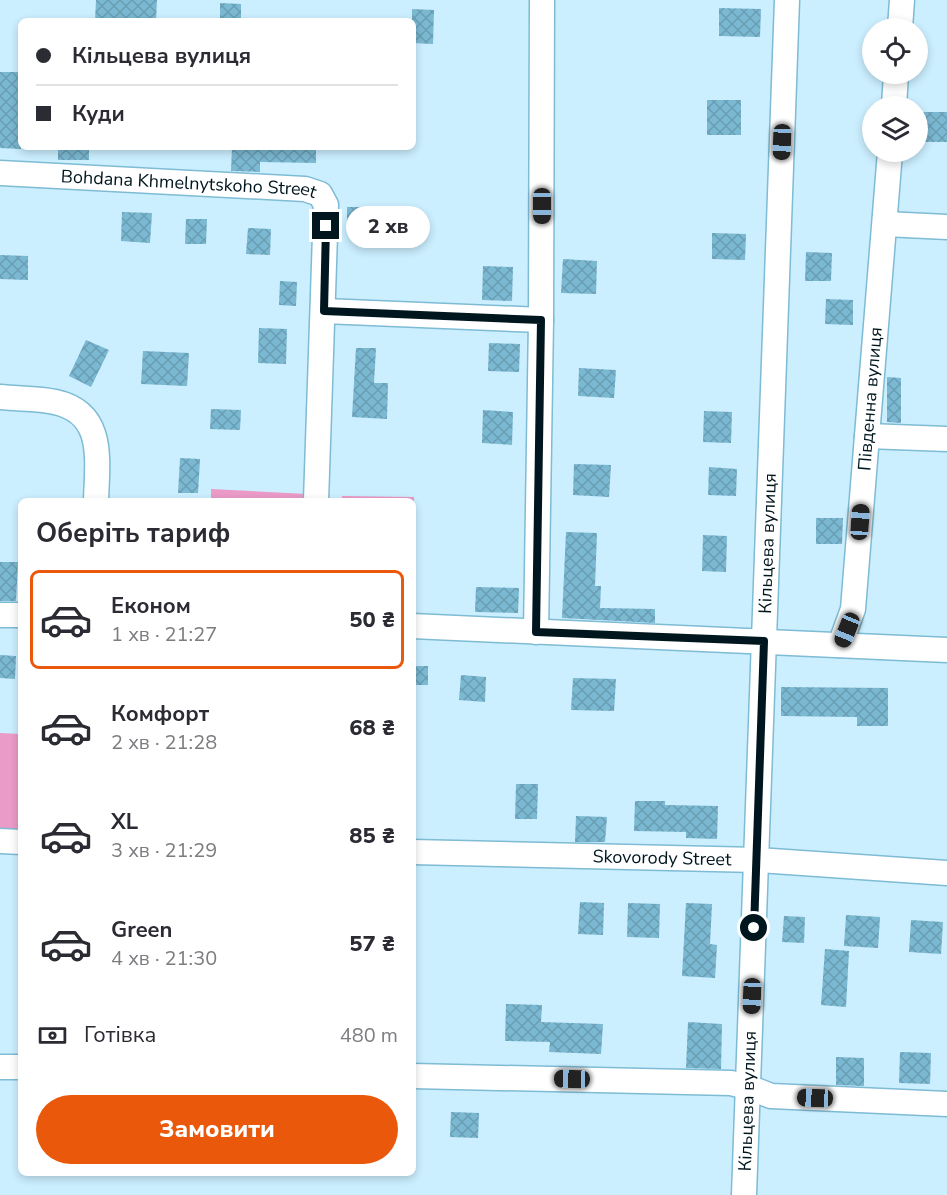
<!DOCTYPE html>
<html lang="uk">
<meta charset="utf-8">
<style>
:root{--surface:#fff;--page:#f2f2f3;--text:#2b2b33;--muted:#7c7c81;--line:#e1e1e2;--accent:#ea580c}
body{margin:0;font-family:"Nunito Sans",sans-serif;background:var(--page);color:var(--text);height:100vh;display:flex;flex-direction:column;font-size:22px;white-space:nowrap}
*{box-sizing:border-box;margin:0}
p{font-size:20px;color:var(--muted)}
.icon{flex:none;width:33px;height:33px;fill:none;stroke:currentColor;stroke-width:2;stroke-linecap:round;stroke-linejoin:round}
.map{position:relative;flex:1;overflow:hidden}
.panel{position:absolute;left:18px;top:498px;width:398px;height:678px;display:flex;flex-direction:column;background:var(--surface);border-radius:9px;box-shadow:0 3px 9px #0003}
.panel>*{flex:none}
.banner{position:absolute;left:18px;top:18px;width:398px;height:132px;border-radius:9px;box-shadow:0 3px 9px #0003;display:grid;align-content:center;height:132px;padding:0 18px;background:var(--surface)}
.tools{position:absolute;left:862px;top:18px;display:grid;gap:12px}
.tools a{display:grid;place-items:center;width:66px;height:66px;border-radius:50%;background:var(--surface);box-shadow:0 3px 9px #0003;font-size:30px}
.end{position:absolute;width:27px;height:27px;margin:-14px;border:8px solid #00161f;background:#fff;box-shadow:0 0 0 3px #fff}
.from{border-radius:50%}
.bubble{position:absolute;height:42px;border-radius:21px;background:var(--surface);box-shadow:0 3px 9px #0003;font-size:20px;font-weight:800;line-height:42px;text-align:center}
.car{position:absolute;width:18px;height:36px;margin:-18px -9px;border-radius:8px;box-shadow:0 0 4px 2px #0007;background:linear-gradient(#222 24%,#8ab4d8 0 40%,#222 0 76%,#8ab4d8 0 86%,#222 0)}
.banner b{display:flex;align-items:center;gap:21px;height:57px;font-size:22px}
.banner b+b{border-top:2px solid var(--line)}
.banner i{width:15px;height:15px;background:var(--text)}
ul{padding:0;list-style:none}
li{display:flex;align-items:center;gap:18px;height:99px;margin:0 12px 9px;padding:0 6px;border:3px solid transparent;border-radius:9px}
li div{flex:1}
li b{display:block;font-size:22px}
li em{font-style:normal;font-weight:800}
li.selected{border-color:var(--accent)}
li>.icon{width:54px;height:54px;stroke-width:1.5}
h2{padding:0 18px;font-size:27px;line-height:72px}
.pay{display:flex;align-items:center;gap:15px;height:66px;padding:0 18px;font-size:22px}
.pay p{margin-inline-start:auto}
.cta{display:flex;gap:12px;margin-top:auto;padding:12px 18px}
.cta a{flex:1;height:69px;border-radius:36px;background:var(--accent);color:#fff;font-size:24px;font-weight:800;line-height:69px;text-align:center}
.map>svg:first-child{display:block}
.green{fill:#eb9bc7}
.building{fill:url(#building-cross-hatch)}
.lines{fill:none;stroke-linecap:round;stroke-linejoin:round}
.minor-casing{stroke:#7ebbd4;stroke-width:27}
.minor{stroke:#fff;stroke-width:24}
.route{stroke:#00161f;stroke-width:8}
.labels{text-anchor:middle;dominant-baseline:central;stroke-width:6;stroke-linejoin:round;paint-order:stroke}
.street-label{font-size:18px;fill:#00161f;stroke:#cbefff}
</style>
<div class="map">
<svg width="947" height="1195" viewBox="0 0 947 1195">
<defs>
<pattern id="building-cross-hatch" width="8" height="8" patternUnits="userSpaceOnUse" patternTransform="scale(1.5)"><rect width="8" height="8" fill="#7bb8d1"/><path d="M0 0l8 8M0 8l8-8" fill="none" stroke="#699db3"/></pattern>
</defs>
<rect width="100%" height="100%" fill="#cbefff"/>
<!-- green -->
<g class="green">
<path d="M211 489 307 494V501H211Z"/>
<path d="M342 496 414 497 413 570 412 501H342Z"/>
<path d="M0 733 21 734 18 830 0 829Z"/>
</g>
<!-- building -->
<g class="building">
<path d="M96 0H157L156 21H95Z"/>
<path d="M220 3 241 4V21H220Z"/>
<path d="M719 8 761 9 760 37 719 36Z"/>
<path d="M412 9 434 10 433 44 412 43Z"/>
<path d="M0 72H21V149L0 148Z"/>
<rect x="707" y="100" width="34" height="35"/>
<path d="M920 112H947V142H919Z"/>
<rect x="58" y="147" width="31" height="13"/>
<path d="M232 147H316V163L260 162V172L231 171Z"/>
<path d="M347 207H365V234L347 233Z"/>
<path d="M122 212 152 213 150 243 121 241Z"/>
<path d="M186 219H207L206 244H185Z"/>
<path d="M248 228 271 229 270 255 246 254Z"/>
<path d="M712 233 746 234 745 260 712 259Z"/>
<path d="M806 252 832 253 831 281H805Z"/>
<path d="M0 255 28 256V280L0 279Z"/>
<path d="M563 259 597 261 596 294 561 293Z"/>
<path d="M483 266 513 267 512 301 482 300Z"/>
<path d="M280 281 297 282 296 306 279 305Z"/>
<path d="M826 299 853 300V325L825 324Z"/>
<path d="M259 328 287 329 286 364 258 363Z"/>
<path d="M86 340 109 350 91 387 69 376Z"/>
<path d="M489 343 520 344 519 372 488 371Z"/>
<path d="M356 348H376L374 383H388L387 419 352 417Z"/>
<path d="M143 351 189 353 187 386 141 384Z"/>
<path d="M579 368 616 370 614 398 578 396Z"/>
<path d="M887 377 901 378V423L887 422Z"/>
<path d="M211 409 241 410 240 430 210 429Z"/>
<path d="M483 410 513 412 512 445 482 443Z"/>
<path d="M704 411 732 412 731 443 703 442Z"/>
<path d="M180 458 200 459 198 493H178Z"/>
<path d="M574 464 611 465 609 497 573 495Z"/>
<path d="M709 467 737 469 736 496 708 495Z"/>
<path d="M816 518H843L842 544H816Z"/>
<path d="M566 532 597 533 595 586H601L600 608 655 609V623L562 618Z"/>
<path d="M703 535 727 536 726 572 702 571Z"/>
<path d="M0 562H18L16 601H0Z"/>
<path d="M476 587 519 588 518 613 475 612Z"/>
<path d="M0 655 16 656 15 679 0 678Z"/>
<rect x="412" y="666" width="16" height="19"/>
<path d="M461 675 486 677 485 702 459 700Z"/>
<path d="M573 678 616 679 614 711 571 710Z"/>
<path d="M781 687 888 688V726H857V717L781 716Z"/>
<path d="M516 784H538L537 819H515Z"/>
<path d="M635 801H665V805L718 806 717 839 686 838V832L634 831Z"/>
<path d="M576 816 607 817 605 842H575Z"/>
<path d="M580 902 604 903 603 935 578 934Z"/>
<path d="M628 903 660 904 659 938 627 937Z"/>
<path d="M686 903 712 904 710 944 717 945 715 978 682 976Z"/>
<path d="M846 915 880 917 878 948 844 946Z"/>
<path d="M784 916 805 917 804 943 782 942Z"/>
<path d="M911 920 943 922 941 954 909 952Z"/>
<path d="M825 949 849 951 846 1007 821 1005Z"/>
<path d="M506 1004 542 1005 541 1022 603 1024 601 1054 549 1052 550 1042 505 1041Z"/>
<path d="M688 1022 722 1024 721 1069 686 1068Z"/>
<path d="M900 1052 931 1053 930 1084 899 1083Z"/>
<path d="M836 1057 864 1058V1086L836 1085Z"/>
<path d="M451 1112 479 1113 478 1138 450 1137Z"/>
</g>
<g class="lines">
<defs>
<g id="minor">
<path d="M900 28 902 0"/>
<path d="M894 106 896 74"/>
<path id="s1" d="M0 173 305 189 320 194 326 205 316 501"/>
<path d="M885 224 947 227"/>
<path d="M324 311 541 320"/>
<path d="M0 397C18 399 38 398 55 402 106 413 97 461 96 501"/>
<path d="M867 436 947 439"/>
<path d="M0 615H21"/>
<path d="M412 626 947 650"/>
<path d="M536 632 541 320 542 0"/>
<path id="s2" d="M840 645 853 609 890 152"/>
<path d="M0 841 21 842"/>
<path id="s3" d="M412 852 757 860 947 873"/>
<path d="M0 1067H21"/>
<path d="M412 1076 731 1083 748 1087 771 1096 947 1104"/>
<path id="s4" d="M744 1195 787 0"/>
</g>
</defs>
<!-- minor casing -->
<use href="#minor" class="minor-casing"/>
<!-- minor -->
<use href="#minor" class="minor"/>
</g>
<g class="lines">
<!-- route -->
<path class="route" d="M326 226 324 311 541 320 536 632 764 641 754 928"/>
</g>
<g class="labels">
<!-- street labels -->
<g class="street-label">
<text stroke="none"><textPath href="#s1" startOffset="189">Bohdana Khmelnytskoho Street</textPath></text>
<text stroke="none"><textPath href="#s2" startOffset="249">Південна вулиця</textPath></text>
<text stroke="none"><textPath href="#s4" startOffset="652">Кільцева вулиця</textPath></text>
<text stroke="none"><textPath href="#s3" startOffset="250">Skovorody Street</textPath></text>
<text stroke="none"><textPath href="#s4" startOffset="94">Кільцева вулиця</textPath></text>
</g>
</g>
</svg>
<div class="tools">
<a><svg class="icon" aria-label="locate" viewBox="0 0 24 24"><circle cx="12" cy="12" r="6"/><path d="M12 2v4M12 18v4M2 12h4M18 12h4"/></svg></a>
<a><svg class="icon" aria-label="layers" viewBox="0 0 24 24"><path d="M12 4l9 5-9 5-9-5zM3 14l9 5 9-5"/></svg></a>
</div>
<i class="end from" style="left:754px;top:928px"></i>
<i class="end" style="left:326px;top:226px"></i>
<div class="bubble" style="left:346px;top:206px;width:84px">2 хв</div>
<i class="car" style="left:782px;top:142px;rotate:182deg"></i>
<i class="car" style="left:542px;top:206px;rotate:180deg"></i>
<i class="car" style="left:860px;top:522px;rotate:4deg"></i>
<i class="car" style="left:847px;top:630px;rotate:202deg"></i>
<i class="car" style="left:752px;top:996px;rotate:182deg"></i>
<i class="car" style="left:572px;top:1079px;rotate:271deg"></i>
<i class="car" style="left:815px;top:1098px;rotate:272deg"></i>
<div class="banner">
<b><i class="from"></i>Кільцева вулиця</b>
<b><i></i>Куди</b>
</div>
<section class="panel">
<h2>Оберіть тариф</h2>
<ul>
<li class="selected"><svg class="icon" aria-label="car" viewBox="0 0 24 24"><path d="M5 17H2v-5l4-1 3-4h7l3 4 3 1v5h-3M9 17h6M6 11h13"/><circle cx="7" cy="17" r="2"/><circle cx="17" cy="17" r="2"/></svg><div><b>Економ</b><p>1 хв · 21:27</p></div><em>50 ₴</em></li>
<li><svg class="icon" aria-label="car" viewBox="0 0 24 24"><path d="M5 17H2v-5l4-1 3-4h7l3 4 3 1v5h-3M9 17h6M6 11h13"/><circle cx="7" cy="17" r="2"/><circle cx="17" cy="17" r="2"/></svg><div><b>Комфорт</b><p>2 хв · 21:28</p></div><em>68 ₴</em></li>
<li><svg class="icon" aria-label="car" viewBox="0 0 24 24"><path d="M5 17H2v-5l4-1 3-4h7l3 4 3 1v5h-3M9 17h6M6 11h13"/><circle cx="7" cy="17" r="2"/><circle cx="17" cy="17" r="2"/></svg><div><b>XL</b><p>3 хв · 21:29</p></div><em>85 ₴</em></li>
<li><svg class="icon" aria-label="car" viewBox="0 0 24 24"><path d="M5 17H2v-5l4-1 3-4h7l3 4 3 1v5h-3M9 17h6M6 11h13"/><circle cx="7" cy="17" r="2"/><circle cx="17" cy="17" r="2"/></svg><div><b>Green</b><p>4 хв · 21:30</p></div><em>57 ₴</em></li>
</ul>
<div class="pay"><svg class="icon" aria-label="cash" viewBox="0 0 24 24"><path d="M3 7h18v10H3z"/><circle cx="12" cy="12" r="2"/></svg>Готівка<p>480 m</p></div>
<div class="cta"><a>Замовити</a></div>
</section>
</div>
